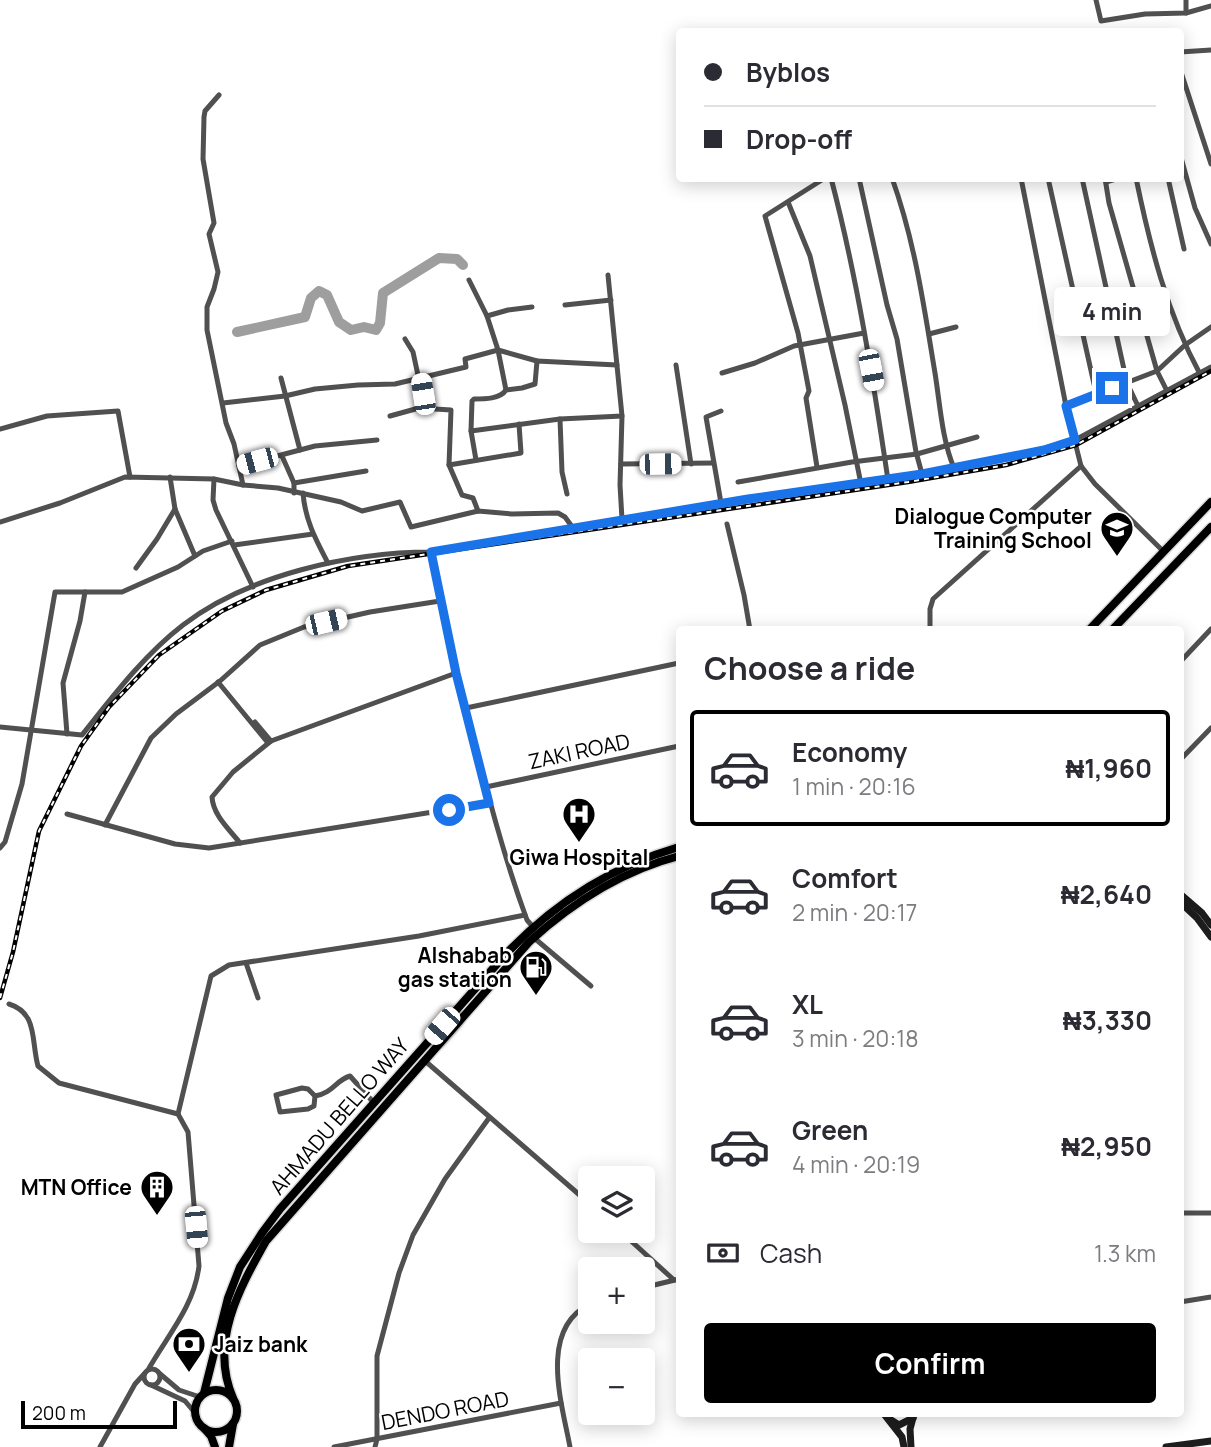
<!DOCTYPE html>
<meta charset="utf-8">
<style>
:root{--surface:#fff;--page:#f2f2f3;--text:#2b2b33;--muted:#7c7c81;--line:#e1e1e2;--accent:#000}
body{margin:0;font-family:Manrope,sans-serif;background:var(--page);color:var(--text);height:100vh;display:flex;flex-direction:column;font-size:26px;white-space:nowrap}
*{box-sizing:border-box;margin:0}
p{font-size:23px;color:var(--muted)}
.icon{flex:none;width:38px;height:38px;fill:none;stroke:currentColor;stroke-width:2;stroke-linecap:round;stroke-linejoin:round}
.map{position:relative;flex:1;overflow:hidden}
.sheet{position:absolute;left:676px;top:626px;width:508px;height:791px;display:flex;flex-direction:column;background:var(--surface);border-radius:7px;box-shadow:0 4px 18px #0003}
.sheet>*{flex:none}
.hud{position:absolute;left:676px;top:28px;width:508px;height:154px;border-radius:7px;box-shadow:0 4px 18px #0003;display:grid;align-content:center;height:154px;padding:0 28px;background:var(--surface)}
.controls{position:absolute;left:578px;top:1166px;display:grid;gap:14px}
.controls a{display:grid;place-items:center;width:77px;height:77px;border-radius:7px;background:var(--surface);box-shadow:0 4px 18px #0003;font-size:35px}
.scale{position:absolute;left:21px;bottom:18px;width:156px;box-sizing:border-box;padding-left:7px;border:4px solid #000;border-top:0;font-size:19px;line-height:24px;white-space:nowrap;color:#000;-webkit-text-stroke:5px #fff;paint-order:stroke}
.end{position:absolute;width:32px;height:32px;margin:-16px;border:9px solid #1a73e8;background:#fff;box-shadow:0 0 0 4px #fff}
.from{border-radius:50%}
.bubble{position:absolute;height:49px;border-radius:7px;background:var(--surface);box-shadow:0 4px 18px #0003;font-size:23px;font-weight:700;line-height:49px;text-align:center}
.car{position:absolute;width:21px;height:42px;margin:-21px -10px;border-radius:9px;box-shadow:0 0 5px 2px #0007;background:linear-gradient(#fff 24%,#345 0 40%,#fff 0 76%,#345 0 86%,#fff 0)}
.hud b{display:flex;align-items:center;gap:24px;height:66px;font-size:26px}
.hud b+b{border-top:2px solid var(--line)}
.hud i{width:18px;height:18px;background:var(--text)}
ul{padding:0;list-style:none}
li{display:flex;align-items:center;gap:21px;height:116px;margin:0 14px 10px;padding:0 14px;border:4px solid transparent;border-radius:7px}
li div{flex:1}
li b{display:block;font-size:26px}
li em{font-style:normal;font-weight:700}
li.current{border-color:var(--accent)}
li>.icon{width:63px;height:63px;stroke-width:1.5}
h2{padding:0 28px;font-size:32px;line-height:84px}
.pay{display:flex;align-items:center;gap:18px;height:77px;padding:0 28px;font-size:26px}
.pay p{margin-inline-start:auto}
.button{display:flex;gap:14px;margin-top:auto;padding:14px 28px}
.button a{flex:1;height:80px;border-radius:7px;background:var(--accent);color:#fff;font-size:28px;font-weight:700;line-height:80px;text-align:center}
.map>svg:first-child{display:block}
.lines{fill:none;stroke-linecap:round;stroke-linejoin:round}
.river{stroke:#9e9e9e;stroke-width:10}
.primary-casing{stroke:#dbdbdb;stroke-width:11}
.minor{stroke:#505050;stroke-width:5}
.secondary{stroke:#1d1d1d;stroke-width:7}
.primary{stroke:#000;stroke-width:8}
.rail-casing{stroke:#000;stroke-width:4.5}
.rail{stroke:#fff;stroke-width:2;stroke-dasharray:5;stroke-linecap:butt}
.route{stroke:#1a73e8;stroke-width:9}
.labels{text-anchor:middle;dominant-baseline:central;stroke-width:5;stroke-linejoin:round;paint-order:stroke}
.poi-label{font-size:21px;font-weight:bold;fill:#000;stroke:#fff;text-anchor:end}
.street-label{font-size:21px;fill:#000;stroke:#fff}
</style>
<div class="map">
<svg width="1211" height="1447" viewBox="0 0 1211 1447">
<rect width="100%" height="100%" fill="#fff"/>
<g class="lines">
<!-- river -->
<path class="river" d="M237 332 305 317 311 298 319 291 327 295 339 322 351 330 364 327 376 330 380 323 383 293 439 258 457 259 463 265"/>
<defs>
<g id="primary">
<path d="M1089 630 1211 502"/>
<path d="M1112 630 1211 527"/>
<circle cx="216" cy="1411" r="21"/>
<path d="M204 1393 228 1298 240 1267 262 1233 280 1209 505 955C554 903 610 867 679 847"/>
<path d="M233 1398C209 1343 239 1289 266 1241L529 942C573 902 621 871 679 856"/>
<path d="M204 1428 211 1436 215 1447"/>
<path d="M229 1447 233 1424"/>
</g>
</defs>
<!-- primary casing -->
<use href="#primary" class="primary-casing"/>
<!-- minor -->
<g class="minor">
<path d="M1096 0 1101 21 1145 14 1186 13 1211 6"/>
<path d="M1186 13V0"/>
<path d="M1180 52 1211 50"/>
<path d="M1181 72 1211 164"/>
<path d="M219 95 205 111 204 117 203 159 214 223 209 234 218 272 214 289 207 307V330L226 423 234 444 243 485"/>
<path d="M1180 154 1195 208 1211 244"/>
<path d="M831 178C857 277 873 379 888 480"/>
<path d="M859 178 887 305 897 339 916 452 922 474"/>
<path d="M892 178C915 242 924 307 935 373 940 404 942 440 954 468"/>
<path d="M1021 178 1066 406 1081 466 1095 484 1164 552"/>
<path d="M1048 178 1096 393"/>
<path d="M1082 178 1127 383 1138 406"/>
<path d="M1105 178 1109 203 1157 371 1167 391"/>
<path d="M1136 178C1150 246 1167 313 1200 374"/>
<path d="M1168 178 1184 249"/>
<path d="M1106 182 1119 178"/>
<path d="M788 202 810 256 845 405 861 484"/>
<path d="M608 275 622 416 620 485 622 519"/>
<path d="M469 280 487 316 498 350 537 361"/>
<path d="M565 305 611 300"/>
<path d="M487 316 508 310 532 307"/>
<path d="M929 334 956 327"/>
<path d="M405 339 413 352 425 408"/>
<path d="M676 365 691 464"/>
<path d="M722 373 755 363 794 346 864 333"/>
<path d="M281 378 300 450"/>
<path d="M223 403 285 396 315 389 358 385 395 384 466 367 465 359 498 350 506 390"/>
<path d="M1066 406 1157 371 1185 345 1211 327"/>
<path d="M390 416 419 408 451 410 449 465 462 495 473 498 478 511"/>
<path d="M560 419 562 472 567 494"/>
<path d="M0 429 47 416 118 411 130 477"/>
<path d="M471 431 560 419 622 416"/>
<path d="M282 456 294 483"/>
<path d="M476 460 471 431 472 401 474 399C485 399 500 399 506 390L522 388 535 384 537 361 617 365"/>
<path d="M621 464 713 463"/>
<path d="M449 465 521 453 519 424"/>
<path d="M239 466 315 446 377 440"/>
<path d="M817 467 806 398 809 391 798 333 765 216 825 178"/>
<path d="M170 477 175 509 195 556"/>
<path d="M214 479 213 500 216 510 253 587"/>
<path d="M738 482 852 462 917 454 977 437"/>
<path d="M294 493V483L366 471"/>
<path d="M303 493C305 520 316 540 328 563"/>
<path d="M721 503 706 417 721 411"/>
<path d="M0 522 60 503 125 477 214 479 243 485 278 488 341 502 362 511 400 502 411 527 478 511 512 514 558 513 565 517 573 528"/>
<path d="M727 524 744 595 750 630"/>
<path d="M234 545 313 534"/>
<path d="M431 552C441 610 456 667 470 724 487 791 503 855 527 920L533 927"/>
<path d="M136 568 157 539 175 509"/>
<path d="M930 630V609L933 599 1081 466"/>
<path d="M1180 662 1211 629"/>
<path d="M218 682 268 743"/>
<path d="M466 708 679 663"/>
<path d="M255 722 271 741"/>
<path d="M0 727 82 735C113 696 144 655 183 625 248 575 351 552 431 552L721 503 820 488 888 480 1044 450 1075 440 1211 367"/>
<path d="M67 734 63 683 80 621 85 592"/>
<path d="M1180 760 1211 728"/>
<path d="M486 787 679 746"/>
<path d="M67 814 175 844 209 848 489 803"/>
<path d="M105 825 151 738 176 714 220 681 260 645 304 627 370 612 440 601"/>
<path d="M240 843C229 829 213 815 212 797L233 772 271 741 456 673"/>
<path d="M0 848 5 842 22 784 55 592H122L178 567 203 551 232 541"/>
<path d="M533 937 591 986"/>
<path d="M246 963 258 998"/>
<path d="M9 1004C38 1013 31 1041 38 1066L59 1083 178 1114 188 1132 199 1266C194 1307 167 1336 148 1370"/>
<path d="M424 1060 590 1204"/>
<path d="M302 1088 308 1089 315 1096 314 1106 308 1109 280 1112 276 1095Z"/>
<path d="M315 1096C333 1093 336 1080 350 1076L374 1103"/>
<path d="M178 1114 211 976 229 965 419 936 525 915"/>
<path d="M1180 1213H1211"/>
<path d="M619 1230 674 1280"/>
<path d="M642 1288 679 1279"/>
<path d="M1180 1302 1211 1297"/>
<circle cx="152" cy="1377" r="8"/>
<path d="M159 1373 179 1390 200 1397"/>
<path d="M151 1385 185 1401 196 1414"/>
<path d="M100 1447 135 1384 145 1373"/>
<path d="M334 1447 561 1403"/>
<path d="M375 1447 377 1439V1356L399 1273 413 1235 445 1179 489 1118"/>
<path d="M570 1447C562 1404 538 1329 590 1304"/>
</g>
<!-- secondary -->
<g class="secondary">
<path d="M1180 894 1202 913 1211 925"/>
<path d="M1180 902 1197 918 1211 937"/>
<path d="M884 1414 902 1437 904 1447"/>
<path d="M891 1420 899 1425 913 1418"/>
<path d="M911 1447 910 1429 914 1414"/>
<path d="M1166 1447 1211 1441"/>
</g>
<!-- primary -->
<use href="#primary" class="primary"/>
<defs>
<path id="rail" d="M0 998 13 952 39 831 81 746 109 707 159 655 222 611 266 590 348 566 908 482 1006 465 1076 445 1211 371"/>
</defs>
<!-- rail casing -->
<use href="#rail" class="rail-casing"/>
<!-- rail -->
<use href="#rail" class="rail"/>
</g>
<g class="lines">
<!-- route -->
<path class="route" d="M449 810 489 803 456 673 431 552 748 499 922 474 1044 450 1075 440 1066 406 1112 388"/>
</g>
<!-- icons -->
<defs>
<symbol id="university-pin" viewBox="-11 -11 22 30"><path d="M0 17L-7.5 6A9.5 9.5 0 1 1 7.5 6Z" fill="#000" stroke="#fff"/><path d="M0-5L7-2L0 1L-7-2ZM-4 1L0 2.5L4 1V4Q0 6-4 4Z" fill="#fff"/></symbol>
<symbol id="hospital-pin" viewBox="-11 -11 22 30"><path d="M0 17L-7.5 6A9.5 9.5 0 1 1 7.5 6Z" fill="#000" stroke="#fff"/><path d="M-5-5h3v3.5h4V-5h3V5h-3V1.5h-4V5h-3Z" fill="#fff"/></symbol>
<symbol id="fuel-pin" viewBox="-11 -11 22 30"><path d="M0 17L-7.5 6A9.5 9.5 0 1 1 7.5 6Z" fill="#000" stroke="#fff"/><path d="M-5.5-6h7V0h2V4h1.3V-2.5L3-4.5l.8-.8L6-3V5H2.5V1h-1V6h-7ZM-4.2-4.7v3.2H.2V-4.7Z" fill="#fff"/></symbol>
<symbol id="building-pin" viewBox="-11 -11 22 30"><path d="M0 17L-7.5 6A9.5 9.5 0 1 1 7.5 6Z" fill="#000" stroke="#fff"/><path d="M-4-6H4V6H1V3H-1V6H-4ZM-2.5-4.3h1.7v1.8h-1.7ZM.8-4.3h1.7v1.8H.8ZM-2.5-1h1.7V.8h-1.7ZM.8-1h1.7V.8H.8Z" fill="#fff"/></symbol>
<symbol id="bank-pin" viewBox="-11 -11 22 30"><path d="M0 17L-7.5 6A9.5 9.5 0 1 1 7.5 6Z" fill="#000" stroke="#fff"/><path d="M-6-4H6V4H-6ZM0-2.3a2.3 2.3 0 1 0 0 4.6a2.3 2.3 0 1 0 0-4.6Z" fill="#fff"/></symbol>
</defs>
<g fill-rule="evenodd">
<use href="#university-pin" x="1098" y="509" width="38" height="52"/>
<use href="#hospital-pin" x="560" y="795" width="38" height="52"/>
<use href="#fuel-pin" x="517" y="948" width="38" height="52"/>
<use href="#building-pin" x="138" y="1168" width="38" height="52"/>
<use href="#bank-pin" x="170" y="1325" width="38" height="52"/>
</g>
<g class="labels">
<!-- poi labels -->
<g class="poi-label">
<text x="1092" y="516">Dialogue Computer<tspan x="1092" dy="24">Training School</tspan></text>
<text x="579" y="857" text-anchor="middle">Giwa Hospital</text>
<text x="512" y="955">Alshabab<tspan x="512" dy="24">gas station</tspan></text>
<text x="132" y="1187">MTN Office</text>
<text x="214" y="1344" text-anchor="start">Jaiz bank</text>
</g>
<!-- street labels -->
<g class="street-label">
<text transform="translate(579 751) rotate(-12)">ZAKI ROAD</text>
<text transform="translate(339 1116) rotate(-49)">AHMADU BELLO WAY</text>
<text transform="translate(445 1410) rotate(-11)">DENDO ROAD</text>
</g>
</g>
</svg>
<div class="controls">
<a><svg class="icon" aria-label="layers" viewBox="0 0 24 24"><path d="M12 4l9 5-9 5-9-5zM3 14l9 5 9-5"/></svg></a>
<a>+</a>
<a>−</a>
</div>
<div class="scale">200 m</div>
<i class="end from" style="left:449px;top:810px"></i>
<i class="end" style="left:1112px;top:388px"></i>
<div class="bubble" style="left:1054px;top:287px;width:116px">4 min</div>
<i class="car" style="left:871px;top:370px;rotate:169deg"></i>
<i class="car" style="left:423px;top:394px;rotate:351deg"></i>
<i class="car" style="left:257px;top:461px;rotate:255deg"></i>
<i class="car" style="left:660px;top:464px;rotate:89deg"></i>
<i class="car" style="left:326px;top:622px;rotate:77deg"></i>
<i class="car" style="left:442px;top:1026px;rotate:221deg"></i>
<i class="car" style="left:196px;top:1227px;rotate:175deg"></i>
<div class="hud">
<b><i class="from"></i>Byblos</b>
<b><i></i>Drop-off</b>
</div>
<section class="sheet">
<h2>Choose a ride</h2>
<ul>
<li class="current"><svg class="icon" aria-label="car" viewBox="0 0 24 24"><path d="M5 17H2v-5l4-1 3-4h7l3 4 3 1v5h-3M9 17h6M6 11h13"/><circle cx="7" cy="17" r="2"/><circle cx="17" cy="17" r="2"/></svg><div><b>Economy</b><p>1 min · 20:16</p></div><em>₦1,960</em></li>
<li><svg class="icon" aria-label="car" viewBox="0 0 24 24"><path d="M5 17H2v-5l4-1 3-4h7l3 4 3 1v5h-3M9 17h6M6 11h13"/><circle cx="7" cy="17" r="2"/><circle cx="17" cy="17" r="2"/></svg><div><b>Comfort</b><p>2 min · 20:17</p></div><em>₦2,640</em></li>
<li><svg class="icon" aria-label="car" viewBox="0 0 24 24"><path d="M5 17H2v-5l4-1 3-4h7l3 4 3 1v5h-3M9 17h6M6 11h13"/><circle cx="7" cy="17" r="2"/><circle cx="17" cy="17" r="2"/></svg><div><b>XL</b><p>3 min · 20:18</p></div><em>₦3,330</em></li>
<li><svg class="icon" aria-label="car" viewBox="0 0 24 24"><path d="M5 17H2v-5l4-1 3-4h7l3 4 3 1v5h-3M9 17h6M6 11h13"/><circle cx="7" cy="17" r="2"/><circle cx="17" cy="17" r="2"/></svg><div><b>Green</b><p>4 min · 20:19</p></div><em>₦2,950</em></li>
</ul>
<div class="pay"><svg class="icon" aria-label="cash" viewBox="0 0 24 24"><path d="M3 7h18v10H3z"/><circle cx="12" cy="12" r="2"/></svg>Cash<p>1.3 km</p></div>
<div class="button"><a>Confirm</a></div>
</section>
</div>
